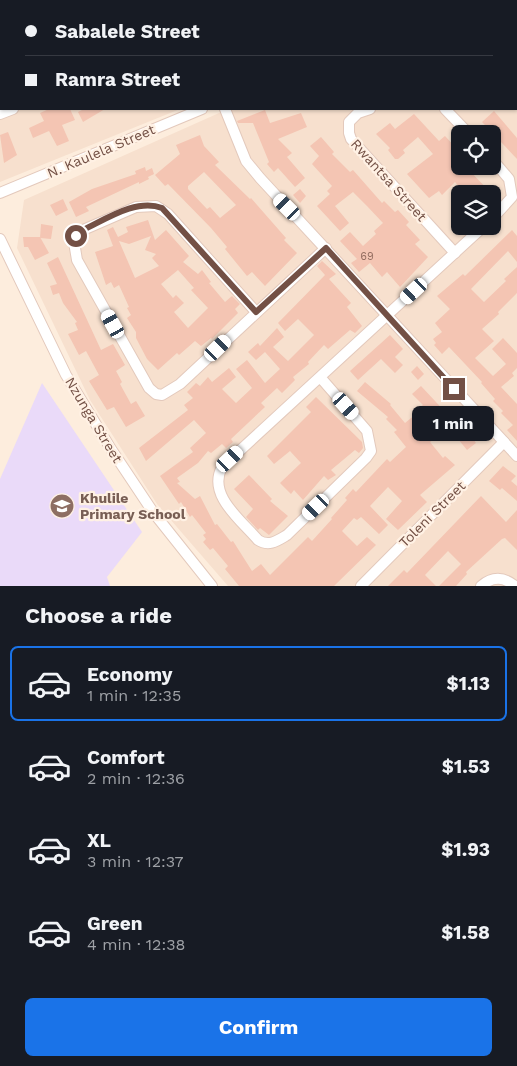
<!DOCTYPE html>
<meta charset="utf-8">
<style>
:root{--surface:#171b24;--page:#242831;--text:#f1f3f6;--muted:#9ea1a6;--line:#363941;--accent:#1a73e8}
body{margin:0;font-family:"Work Sans",sans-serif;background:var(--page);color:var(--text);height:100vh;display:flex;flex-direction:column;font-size:19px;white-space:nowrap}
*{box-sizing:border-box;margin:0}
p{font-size:16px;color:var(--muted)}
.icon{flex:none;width:28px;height:28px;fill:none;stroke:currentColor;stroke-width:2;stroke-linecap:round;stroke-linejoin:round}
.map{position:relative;height:586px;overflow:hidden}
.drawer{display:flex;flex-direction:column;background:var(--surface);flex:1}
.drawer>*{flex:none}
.banner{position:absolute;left:0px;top:0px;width:518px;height:110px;box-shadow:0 1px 4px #0004;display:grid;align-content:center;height:110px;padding:0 25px;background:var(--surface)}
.tools{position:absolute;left:451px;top:125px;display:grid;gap:10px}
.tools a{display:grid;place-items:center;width:50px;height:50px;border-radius:8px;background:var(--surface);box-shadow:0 1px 4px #0004;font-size:25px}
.end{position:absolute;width:22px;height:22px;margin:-11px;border:6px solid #735045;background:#fff;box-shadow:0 0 0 2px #fff}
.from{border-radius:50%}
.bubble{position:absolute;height:35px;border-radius:8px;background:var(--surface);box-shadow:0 1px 4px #0004;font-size:16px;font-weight:700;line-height:35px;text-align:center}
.car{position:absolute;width:15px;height:30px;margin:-15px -8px;border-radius:6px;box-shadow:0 0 4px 1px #0007;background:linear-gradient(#fff 24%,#345 0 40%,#fff 0 76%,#345 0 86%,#fff 0)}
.banner b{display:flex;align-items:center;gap:18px;height:48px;font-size:19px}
.banner b+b{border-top:1px solid var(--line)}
.banner i{width:12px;height:12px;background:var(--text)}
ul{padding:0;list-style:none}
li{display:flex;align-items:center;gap:15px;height:75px;margin:0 10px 8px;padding:0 15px;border:2px solid transparent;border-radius:8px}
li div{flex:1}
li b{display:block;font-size:19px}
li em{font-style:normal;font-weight:700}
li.active{border-color:var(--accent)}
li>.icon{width:45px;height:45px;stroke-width:1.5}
h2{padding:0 25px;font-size:22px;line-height:60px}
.button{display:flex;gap:10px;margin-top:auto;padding:10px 25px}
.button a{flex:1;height:58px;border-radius:8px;background:var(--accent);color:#fff;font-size:20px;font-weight:700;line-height:58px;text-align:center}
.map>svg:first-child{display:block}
.residential{fill:#f7e0ce;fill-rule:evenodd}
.education{fill:#eadaf9}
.building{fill:#f4c5b3;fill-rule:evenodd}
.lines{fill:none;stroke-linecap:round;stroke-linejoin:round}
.lane-casing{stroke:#e3c9bc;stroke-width:8}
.street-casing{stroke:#e3c9bc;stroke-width:12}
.lane{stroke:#fff;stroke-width:5}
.street{stroke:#fff;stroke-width:10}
.route{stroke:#735045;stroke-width:6}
.labels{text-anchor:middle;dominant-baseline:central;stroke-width:4.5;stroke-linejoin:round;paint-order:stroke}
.number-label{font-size:11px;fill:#936d60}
.street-label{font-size:14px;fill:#735045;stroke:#fff1e4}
.education-label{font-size:14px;font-weight:bold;fill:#785e54;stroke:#fff1e4;text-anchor:start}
</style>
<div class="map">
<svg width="517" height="586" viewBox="0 0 517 586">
<rect width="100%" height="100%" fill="#fdeddd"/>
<!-- residential -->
<g class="residential">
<path d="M0 0H419L1 1V109H180L0 182Z"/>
<path d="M469 0H517V586H228L157 504 90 400 17 248 24 200 228 109H516V1H466ZM460 134H492V166H460ZM460 194H492V226H460Z"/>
</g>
<!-- education -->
<path class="education" d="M42 383 142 532 107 577 110 586H0V479Z"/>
<!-- building -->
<g class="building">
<path d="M49 109H70L75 120 62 125 69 141 57 146 49 131 33 138 29 128 44 121 40 113Z"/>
<path d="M84 109H105L83 122 78 112Z"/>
<path d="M265 110 270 123 301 113 307 127 278 139 292 153 287 157 305 178 295 187 278 168 274 172 267 164 269 162 253 123H238L237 121Z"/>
<path d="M494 111 517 138V159L482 122Z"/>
<path d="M414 114 439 141 445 136 458 150 454 154 460 159V166H465L492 194H465L455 182 442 195 439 191 429 198 407 174 433 154 418 137 403 150 405 153 398 159H395L388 150 390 148 376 134 390 123 395 129Z"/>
<path d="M8 132 17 155 4 163 0 135Z"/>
<path d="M200 135 204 146 219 162 215 165 250 199 251 198 286 238 284 240 297 253 265 286 252 272 247 276 225 249 227 247 211 228 168 184 165 186 155 175 180 154 176 145ZM204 172 236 205 220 218 210 207 207 209 188 189V186Z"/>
<path d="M321 137 334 152 332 154 350 172 353 170 382 203 384 201 395 212 398 210 409 222 406 225 420 240 415 244 428 257 400 287 387 272 382 277 370 263 359 272 351 263 357 259 340 241 350 232 363 246 376 234 374 231 383 223 367 206 353 192 335 206 349 223 340 231 317 206 330 194 327 191 332 186 312 164 319 156 310 146Z"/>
<path d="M145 167 146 171 152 168 154 174 148 177 149 179 139 184V182L86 207 89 211 76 217 69 202 92 189 136 174 135 171Z"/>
<path d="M300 189 306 196 300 203 293 195Z"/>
<path d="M63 199 68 210 56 216 50 205Z"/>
<path d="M148 220 155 240 166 230 189 256 183 262 198 274 202 270 211 282 209 283 225 302 232 296 240 304 235 309 238 313 212 339 211 338 201 346 195 341 179 355 177 353 158 370 147 359 136 338V332L127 318 131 315 127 308 129 307 119 285 114 288 111 282 106 285 95 252 113 246 107 230 113 227 118 237 128 232 126 227ZM151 236 145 250 156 254 152 258 159 266 135 278 119 241 129 244ZM178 270 194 288 191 290 208 308 188 328 174 312 184 303 176 295 173 298 161 284Z"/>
<path d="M41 224 53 226 51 239 40 238Z"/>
<path d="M512 230 517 236V262L508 251 471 289 484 302 506 281 504 279 517 267V293L498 312 499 314 482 329 494 341 475 358 493 376 506 364 492 349 503 338 517 353V368L512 373 514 376 501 387 517 404V441L507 430 513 425 501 413 503 411 493 401 495 399 481 383 482 382 449 347 442 354 434 345 436 343 433 339 442 332 435 323 450 309 437 296 463 274 465 276Z"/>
<path d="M23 237H40L49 253 35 260 28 247H24Z"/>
<path d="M58 257 101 350 113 344 125 365 116 371 122 382 120 384 131 404 136 401 145 416 126 427 114 407 107 410 89 381 99 375 86 351 79 355 68 334 78 330 75 323 77 322 63 303 59 293 53 295 50 286 57 284 47 263Z"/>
<path d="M322 261 336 274 329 279 351 303 347 307 362 326 355 333 350 330 328 349 324 345 308 362 309 364 293 377 295 380 282 393 277 388 261 403 265 407 231 439 233 442 226 448 222 444 211 453 208 451 198 463 177 478 180 482 177 483 195 499 200 496 215 525 217 524 231 542 233 541 252 571 261 564 270 575 308 537 312 541 332 519 331 518 347 500 345 498 353 489 356 492 387 459 390 462 406 447 394 432 397 430 386 419 388 417 357 391 365 382 391 404 390 405 405 423 422 409 420 407 423 405 412 394 421 386 450 417 454 414 476 443 467 450 449 428 430 442 443 458 445 456 455 465 420 495 427 502 398 530 386 519 402 501 388 487 370 506 388 525 379 534 361 517 357 520 354 518 342 531 357 546 367 537 376 545 334 586H239L225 569 228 566 213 548 210 550 203 542 206 539 203 535 206 533 192 515 190 517 181 502 179 504 160 476 193 452 190 448 206 433 194 420 146 461 139 448 188 410 184 405 193 398 187 392 196 383 200 386 208 377 212 382 229 368 236 377 222 389 236 403 252 388 236 369 247 360 265 383 280 369 265 352 256 360 248 352 258 343 260 346 277 328 284 337 273 347 288 361 314 335 298 319 285 331 278 323 325 275 317 266Z"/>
<path d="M390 335 403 349 395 357 403 365 395 373 381 359 358 380 350 371Z"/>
<path d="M417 366 424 374 418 380 411 372Z"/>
<path d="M316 397 362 442 363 448 359 453 355 450 331 470 336 475 328 480 324 476 303 500 294 490 291 494 280 483 301 463 290 451 274 464 267 456 311 412 306 407Z"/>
<path d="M503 466 516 476 511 481 517 486V501L502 488 500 490 489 481Z"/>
<path d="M249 475 272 499 270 501 288 516 269 535 260 528 258 530 246 517 253 509 234 489Z"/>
<path d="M481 496 506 522 517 510V550L505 538 502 539 466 572 467 574 456 586H439L461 564 448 551 425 575 436 586H388L404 570 407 573Z"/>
</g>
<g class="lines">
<defs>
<g id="lane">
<path d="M20 0V1"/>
<path d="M227 1 229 0"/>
</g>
<g id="street">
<path d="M187 0 188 1"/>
<path d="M434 1 436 0"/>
<path d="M225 109 246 161 260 178 517 456"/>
<path d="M370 109 358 113 349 122V133L351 139 455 253"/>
<path d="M445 109 469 134"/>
<path d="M0 114 13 109"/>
<path d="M492 159 509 179 512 197 492 219"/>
<path d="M0 193 202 109"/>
<path d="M0 239 66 375 111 449 153 512 212 586"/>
<path d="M256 312 168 214 156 206 136 207 83 230 74 242 77 260 149 388 156 394 162 395 180 384 326 248"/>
<path d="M320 377 367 431 371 451 366 458 287 535C277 541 269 547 258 540 241 520 207 495 222 467L484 226"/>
<path d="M361 586 504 442"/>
<path d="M481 586C493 576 504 577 515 586"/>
</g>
</defs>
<!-- lane casing -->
<use href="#lane" class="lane-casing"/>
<!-- street casing -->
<use href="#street" class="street-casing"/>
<!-- lane -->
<use href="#lane" class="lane"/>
<!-- street -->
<use href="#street" class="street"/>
</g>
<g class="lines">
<!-- route -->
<path class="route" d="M76 236 83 230C106 219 137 198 162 208L256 312 326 248 454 389"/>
</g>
<!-- icons -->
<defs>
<symbol id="school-disc" viewBox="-11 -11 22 22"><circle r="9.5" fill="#8d6e63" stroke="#fff1e4"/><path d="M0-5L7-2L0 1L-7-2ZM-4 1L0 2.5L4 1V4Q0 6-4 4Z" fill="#fff"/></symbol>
</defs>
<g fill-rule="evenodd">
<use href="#school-disc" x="48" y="492" width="28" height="28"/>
</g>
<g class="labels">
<!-- number labels -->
<g class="number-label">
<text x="367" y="256">69</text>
</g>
<!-- street labels -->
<g class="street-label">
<text transform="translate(101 151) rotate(-23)">N. Kaulela Street</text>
<text transform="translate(389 180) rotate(48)">Rwantsa Street</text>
<text transform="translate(94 420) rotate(59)">Nzunga Street</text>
<text transform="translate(432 514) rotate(-45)">Toleni Street</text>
</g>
<!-- education labels -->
<g class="education-label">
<text x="80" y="498">Khulile<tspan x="80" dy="16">Primary School</tspan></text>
</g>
</g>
</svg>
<div class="tools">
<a><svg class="icon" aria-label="locate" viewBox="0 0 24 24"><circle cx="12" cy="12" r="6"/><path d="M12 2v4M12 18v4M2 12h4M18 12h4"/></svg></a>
<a><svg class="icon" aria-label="layers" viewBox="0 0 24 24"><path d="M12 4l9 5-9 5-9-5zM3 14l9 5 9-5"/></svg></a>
</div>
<i class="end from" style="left:76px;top:236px"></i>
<i class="end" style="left:454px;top:389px"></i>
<div class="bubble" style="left:412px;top:406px;width:82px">1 min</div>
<i class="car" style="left:287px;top:207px;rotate:315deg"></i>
<i class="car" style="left:414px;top:291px;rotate:227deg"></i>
<i class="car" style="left:113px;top:324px;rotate:331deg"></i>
<i class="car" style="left:218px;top:348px;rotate:46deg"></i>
<i class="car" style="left:346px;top:406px;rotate:138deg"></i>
<i class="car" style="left:230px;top:459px;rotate:47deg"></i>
<i class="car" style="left:316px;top:507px;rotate:226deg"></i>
<div class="banner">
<b><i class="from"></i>Sabalele Street</b>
<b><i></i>Ramra Street</b>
</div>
</div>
<section class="drawer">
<h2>Choose a ride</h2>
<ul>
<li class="active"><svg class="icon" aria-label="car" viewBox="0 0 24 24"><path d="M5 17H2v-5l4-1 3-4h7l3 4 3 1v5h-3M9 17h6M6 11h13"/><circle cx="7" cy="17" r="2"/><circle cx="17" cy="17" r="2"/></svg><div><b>Economy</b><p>1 min · 12:35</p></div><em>$1.13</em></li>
<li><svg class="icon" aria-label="car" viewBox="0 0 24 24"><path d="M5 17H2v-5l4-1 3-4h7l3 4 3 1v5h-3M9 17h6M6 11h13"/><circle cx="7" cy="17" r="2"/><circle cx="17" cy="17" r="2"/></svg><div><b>Comfort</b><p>2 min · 12:36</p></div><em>$1.53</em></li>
<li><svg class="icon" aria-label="car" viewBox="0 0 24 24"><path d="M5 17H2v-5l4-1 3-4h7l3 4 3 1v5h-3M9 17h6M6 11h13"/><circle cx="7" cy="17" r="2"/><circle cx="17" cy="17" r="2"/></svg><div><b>XL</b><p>3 min · 12:37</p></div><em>$1.93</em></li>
<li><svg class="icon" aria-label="car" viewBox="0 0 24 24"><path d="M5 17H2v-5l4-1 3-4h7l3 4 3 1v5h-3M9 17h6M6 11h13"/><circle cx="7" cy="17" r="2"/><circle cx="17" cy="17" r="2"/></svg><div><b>Green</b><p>4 min · 12:38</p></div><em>$1.58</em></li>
</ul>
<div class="button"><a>Confirm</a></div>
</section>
